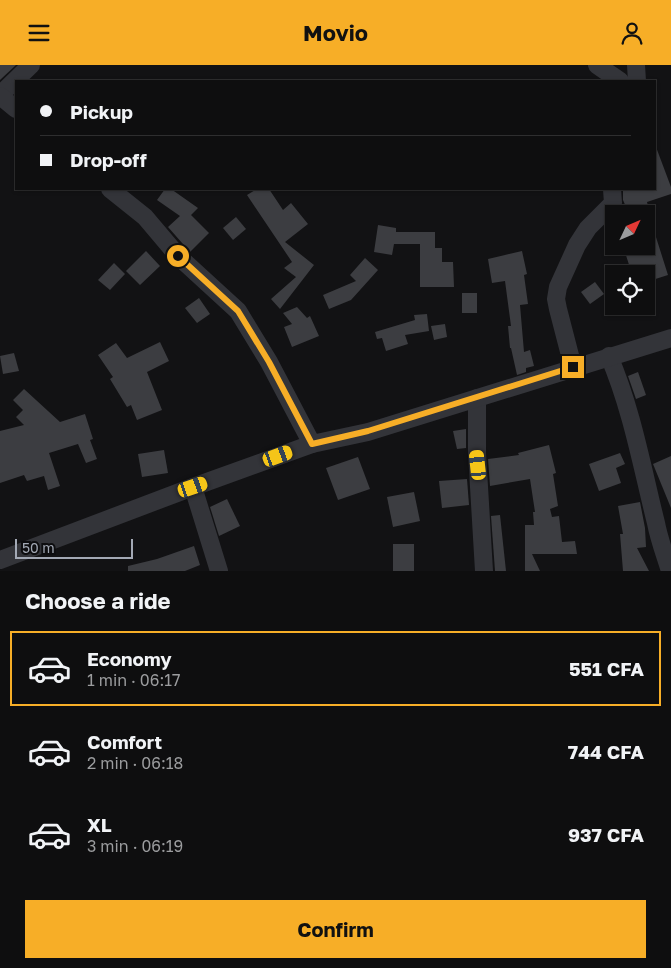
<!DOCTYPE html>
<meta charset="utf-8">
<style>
:root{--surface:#0e0e0f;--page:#1c1c1d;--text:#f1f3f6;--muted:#9b9c9e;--line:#2e2e2f;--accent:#f7ae27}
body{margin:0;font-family:"Golos Text",sans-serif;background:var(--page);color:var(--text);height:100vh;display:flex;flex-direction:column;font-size:19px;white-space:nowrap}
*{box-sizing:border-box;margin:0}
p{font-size:16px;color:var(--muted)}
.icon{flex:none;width:28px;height:28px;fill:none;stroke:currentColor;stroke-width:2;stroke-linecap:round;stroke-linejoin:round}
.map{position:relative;height:506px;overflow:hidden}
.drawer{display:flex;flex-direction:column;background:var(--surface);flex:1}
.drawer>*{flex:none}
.banner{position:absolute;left:15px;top:15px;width:641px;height:110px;border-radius:0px;box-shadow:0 1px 4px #0004,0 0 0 1px var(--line);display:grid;align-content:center;height:110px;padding:0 25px;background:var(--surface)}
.needle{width:32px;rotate:46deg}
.fabs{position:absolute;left:605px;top:140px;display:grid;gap:10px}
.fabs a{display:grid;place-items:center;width:50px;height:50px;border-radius:0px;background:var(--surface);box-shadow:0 1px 4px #0004,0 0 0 1px var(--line);font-size:25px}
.scale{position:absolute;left:15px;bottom:12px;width:118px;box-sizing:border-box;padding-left:5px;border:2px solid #a3a9b5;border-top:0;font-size:14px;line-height:18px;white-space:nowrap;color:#a3a9b5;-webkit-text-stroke:4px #0d0d0f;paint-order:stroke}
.end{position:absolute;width:22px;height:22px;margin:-11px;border:6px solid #f7ae27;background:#111;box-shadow:0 0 0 2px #111}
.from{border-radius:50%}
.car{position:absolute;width:15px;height:30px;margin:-15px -8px;border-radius:6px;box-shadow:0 0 4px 1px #0007;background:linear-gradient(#f5c518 24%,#345 0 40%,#f5c518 0 76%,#345 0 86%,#f5c518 0)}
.banner b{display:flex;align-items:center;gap:18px;height:48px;font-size:19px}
.banner b+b{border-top:1px solid var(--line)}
.banner i{width:12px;height:12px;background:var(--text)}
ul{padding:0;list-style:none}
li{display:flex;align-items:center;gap:15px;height:75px;margin:0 10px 8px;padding:0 15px;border:2px solid transparent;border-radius:0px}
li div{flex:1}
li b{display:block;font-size:19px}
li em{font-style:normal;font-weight:700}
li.active{border-color:var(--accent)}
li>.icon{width:45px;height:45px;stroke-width:1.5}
h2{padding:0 25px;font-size:22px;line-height:60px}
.primary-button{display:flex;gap:10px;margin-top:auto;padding:10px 25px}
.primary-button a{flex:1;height:58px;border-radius:0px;background:var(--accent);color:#111;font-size:20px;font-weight:700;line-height:58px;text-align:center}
header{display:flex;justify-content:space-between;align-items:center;height:65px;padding:0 25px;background:var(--accent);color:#111;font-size:22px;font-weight:700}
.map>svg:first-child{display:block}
.building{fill:#3c3d41}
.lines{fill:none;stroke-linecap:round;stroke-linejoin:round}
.minor{stroke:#333439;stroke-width:18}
.route{stroke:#f7ae27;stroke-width:6}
</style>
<header><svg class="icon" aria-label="menu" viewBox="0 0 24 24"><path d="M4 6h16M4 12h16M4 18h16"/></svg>Movio<svg class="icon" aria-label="person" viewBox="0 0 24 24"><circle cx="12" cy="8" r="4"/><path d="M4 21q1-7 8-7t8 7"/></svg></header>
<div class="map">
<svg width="671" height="506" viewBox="0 0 671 506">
<rect width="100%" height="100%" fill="#121214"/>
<!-- building -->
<g class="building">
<path d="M0 0H16L0 15Z"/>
<path d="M656 82 671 122V129L647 137 650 149H629L623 135V124H655V83Z"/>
<path d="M165 124H171L198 143 191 150 209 168 190 187 168 162 180 151 157 135Z"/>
<path d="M257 124H269L283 145 291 138 308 159 285 177 314 200 280 244 271 234 296 212 284 203 292 197 247 130Z"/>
<path d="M649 150 668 210 646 217V209H632L623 181H646V151Z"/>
<path d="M236 152 246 164 233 175 223 163Z"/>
<path d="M378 160 396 163V167H435V183H442V197H453L454 222H420V179H394L392 190 374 187Z"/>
<path d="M146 186 160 201 140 220 126 206Z"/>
<path d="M522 186 527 209 524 210 528 239 520 240 524 287 530 285 534 301 526 303V307L517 310 511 283H510L508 261H511L505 216 492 218 488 194Z"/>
<path d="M365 193 378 205 351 235 329 244 323 230 356 216 350 210Z"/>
<path d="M114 198 125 209 110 225 98 215Z"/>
<path d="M595 217 604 229 590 239 581 227Z"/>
<rect x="462" y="228" width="15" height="20"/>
<path d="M199 233 210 249 197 258 185 243Z"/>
<path d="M297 242 307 253 310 251 319 271 292 282 284 262 292 259 283 248Z"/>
<path d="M427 249 429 266 405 270 408 279 386 286 382 273 377 274 375 267 415 255 414 250Z"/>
<path d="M445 259 447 272 434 275 431 261Z"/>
<path d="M160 277 169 296 147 307 162 345 137 355 131 340 127 342 110 314 113 312 98 290 116 278 127 293Z"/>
<path d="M14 288 19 306 3 309 0 291Z"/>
<path d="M638 307 646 330 636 334 628 311Z"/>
<path d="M24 324 60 357 85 349 93 374 90 375 97 394 86 398 78 379 49 388 60 421 48 425 44 411 27 416 24 410 0 418V366L24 360 16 352 23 345 13 335Z"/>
<path d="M466 364V383L457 384 453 366Z"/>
<path d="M549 380 556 408 553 409 558 441 550 444 552 452 559 451 562 477 575 476 577 489H532L540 506H525V460H534L533 447H535L530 414 490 421 488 394 519 390 518 388Z"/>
<path d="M164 385 168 408 142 412 138 389Z"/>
<path d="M620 388 625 399 616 403 621 418 599 426 589 399Z"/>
<path d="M671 391V443L653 399Z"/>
<path d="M358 392 370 424 338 435 326 403Z"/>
<path d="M467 414 469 440 442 443 439 416Z"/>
<path d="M414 427 420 456 393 462 387 432Z"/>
<path d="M227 434 240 461 219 471 210 442Z"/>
<path d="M640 437 645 463 646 482 637 483 649 506H623L620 469H623L618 441Z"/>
<path d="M500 450 506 506H495L491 451Z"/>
<rect x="393" y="479" width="21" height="27"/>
<path d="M194 481 200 500 185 506H128V501L157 494Z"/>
</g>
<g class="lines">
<!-- minor -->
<g class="minor">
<path d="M597 0 620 16"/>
<path d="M636 0 637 16"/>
<path d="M0 30 31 0"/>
<path d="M0 31 16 44"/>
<path d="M110 124 145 152 178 191 238 246 269 297 312 379"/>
<path d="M609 291C632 345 642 402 656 458 659 474 665 490 670 506"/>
<path d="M573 302 558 244 556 234 558 222 577 180 588 163 613 138 612 124"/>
<path d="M477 333V388L484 506"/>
<path d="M193 422 219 506"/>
<path d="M0 495 193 422 312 379 368 367 671 273"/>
</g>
</g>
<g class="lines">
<!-- route -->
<path class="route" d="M178 191 238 246 269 297 312 379 368 366 573 302"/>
</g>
</svg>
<div class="fabs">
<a><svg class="needle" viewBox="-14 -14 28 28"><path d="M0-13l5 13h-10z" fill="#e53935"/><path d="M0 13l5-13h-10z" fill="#9b9c9e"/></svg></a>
<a><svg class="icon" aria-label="locate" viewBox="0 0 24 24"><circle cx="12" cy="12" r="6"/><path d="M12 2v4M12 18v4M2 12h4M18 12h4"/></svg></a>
</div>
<div class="scale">50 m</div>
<i class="end from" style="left:178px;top:191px"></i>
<i class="end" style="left:573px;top:302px"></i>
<i class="car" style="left:278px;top:391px;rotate:70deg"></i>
<i class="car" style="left:478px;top:400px;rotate:354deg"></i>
<i class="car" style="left:193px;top:422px;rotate:71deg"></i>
<div class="banner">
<b><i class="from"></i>Pickup</b>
<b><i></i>Drop-off</b>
</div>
</div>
<section class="drawer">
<h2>Choose a ride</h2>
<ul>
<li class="active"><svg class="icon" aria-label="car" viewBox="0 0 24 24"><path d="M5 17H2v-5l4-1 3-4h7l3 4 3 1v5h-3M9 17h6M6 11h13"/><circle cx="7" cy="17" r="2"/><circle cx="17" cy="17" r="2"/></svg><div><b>Economy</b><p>1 min · 06:17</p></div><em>551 CFA</em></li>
<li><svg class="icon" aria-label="car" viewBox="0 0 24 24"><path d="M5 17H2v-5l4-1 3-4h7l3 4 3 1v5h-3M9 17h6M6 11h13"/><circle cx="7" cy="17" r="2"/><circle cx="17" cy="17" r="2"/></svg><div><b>Comfort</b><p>2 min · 06:18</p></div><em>744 CFA</em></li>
<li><svg class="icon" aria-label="car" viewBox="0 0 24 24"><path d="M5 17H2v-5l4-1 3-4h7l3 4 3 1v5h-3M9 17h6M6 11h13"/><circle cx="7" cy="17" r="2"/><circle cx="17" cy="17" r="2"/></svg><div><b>XL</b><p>3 min · 06:19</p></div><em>937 CFA</em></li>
</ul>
<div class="primary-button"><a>Confirm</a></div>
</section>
